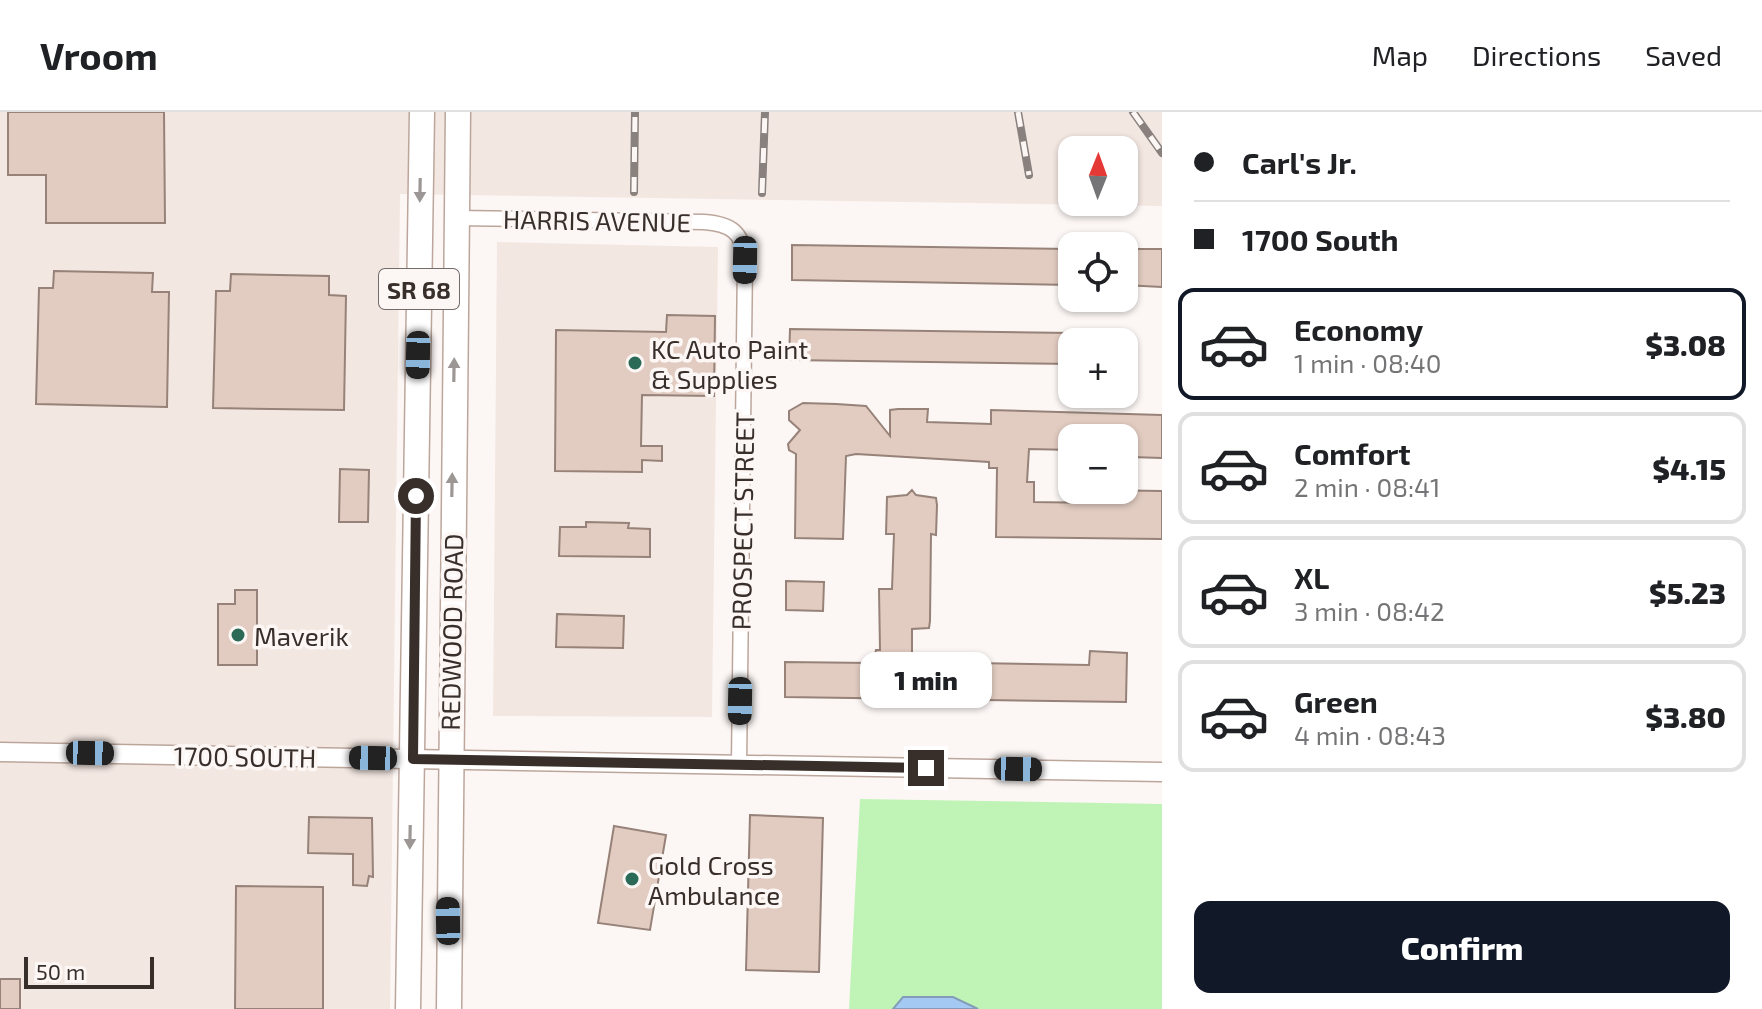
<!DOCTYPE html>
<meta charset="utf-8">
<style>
:root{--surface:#fff;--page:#f6f6f6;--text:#202124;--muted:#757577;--line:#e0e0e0;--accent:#111827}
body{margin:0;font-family:"Exo 2",sans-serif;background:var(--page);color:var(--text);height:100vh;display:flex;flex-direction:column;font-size:30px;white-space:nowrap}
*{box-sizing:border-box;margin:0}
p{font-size:26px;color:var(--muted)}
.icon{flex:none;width:44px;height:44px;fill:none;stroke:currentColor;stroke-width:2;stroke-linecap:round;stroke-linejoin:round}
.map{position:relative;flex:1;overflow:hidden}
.sheet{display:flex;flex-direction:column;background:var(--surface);width:600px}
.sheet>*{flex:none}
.hud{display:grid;align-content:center;height:176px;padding:0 32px;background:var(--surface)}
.needle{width:52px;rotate:1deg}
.buttons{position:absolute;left:1058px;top:24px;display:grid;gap:16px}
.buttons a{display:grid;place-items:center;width:80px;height:80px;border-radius:16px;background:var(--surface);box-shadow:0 2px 6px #0004;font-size:40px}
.scale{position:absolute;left:24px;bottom:20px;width:130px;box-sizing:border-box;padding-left:8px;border:4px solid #382f2b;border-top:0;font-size:22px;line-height:28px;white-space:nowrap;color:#382f2b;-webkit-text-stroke:6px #fcf7f5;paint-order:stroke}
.end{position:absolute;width:36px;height:36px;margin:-18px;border:10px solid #382f2b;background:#fff;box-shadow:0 0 0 4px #fff}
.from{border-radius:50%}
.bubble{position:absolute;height:56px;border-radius:16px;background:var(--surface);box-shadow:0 2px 6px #0004;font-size:26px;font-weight:800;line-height:56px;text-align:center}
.car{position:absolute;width:24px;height:48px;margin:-24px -12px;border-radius:10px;box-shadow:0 0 6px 2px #0007;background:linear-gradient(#222 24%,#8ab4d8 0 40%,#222 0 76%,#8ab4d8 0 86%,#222 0)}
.hud b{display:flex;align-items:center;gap:28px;height:76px;font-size:30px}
.hud b+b{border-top:2px solid var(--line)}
.hud i{width:20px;height:20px;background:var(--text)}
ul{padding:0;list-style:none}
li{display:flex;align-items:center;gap:24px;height:112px;margin:0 16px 12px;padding:0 16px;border:4px solid var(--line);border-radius:16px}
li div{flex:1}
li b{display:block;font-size:30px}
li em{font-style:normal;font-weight:800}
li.on{border-color:var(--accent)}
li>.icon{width:72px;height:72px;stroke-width:1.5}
.button{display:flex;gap:16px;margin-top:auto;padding:16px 32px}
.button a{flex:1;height:92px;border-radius:16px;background:var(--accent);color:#fff;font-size:32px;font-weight:800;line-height:92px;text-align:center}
header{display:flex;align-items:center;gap:48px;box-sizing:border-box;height:112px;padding:0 40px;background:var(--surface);border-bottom:2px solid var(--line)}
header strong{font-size:38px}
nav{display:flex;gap:44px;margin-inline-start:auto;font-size:28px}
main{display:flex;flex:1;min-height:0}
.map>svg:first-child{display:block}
.built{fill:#f3e7e1;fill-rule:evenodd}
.green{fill:#c0f4b6}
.water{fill:#a4caf3;stroke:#849cb7;stroke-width:2}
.building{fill:#e2ccc1;stroke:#968278;stroke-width:2}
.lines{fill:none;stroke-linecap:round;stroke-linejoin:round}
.minor-casing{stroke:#bca69c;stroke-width:17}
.tertiary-casing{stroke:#bca69c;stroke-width:21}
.primary-casing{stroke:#bca69c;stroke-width:27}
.minor{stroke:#fff;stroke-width:14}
.tertiary{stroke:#fff;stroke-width:18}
.primary{stroke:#fff;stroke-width:24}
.rail-casing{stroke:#88817e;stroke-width:8}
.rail{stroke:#fcf7f5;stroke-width:5;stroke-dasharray:15;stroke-linecap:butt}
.oneway{fill:#9c9795}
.route{stroke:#382f2b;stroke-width:10}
.poi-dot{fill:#2a6a57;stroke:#fcf7f5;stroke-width:3}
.labels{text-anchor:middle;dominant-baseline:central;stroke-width:7;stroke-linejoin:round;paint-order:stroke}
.shield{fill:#fcf7f5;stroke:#736b68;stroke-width:2}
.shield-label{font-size:24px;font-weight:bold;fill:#382f2b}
.street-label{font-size:26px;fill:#382f2b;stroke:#fcf7f5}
.poi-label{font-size:26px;fill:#382f2b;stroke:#fcf7f5;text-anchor:start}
</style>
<header>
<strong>Vroom</strong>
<nav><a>Map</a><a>Directions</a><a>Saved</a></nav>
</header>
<main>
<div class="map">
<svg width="1162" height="897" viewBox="0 0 1162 897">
<rect width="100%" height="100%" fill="#fcf7f5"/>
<!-- built -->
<g class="built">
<path d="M0 0H1162V94L400 82 390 897H0ZM1072 38H1124V90H1072Z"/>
<path d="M497 130 718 135 712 605 493 604Z"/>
</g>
<!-- green -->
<path class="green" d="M860 687 1162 692V897H849Z"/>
<!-- water -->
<path class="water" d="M903 885H953L978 897H893Z"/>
<!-- building -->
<g class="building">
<path d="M8 0H164L165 111H46V63H8Z"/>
<path d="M792 133 1072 137V173L792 168Z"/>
<path d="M1135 137H1162V175L1124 173V138Z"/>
<path d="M54 159 153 161 152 180H169L167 295 36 292 39 176H53Z"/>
<path d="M231 162 329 164V183L346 184 344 298 213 296 216 179H230Z"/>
<path d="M667 203 715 204 714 284 642 283 641 334H662V349L642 348V360L555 359 556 218 666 220Z"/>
<path d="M790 217 1072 221V252L789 248Z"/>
<path d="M836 292 866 294 890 324V298L898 297H928L927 310 991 312V298L1162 303V346L1131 345V339L1124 338V326H1072V338L1029 337 1027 370H1034V390L1097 391V378L1162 379V427L996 425 997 356H989V350L856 342 846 344 843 427 795 426 796 342 789 338 788 332 800 318 789 308V299L803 291Z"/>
<path d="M340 357 369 358 368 410H339Z"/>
<path d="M912 378 916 383 936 386 937 393 936 423 931 422 930 509 929 516 912 517V550L1089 553 1090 539 1127 541 1126 590 785 585V550L873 551 876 538H880L879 477H892L894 422H886L887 385 907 383Z"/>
<path d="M586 410 629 411 628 416 650 417V445L559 444 560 415H586Z"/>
<path d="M786 469 824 470 823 499 786 498Z"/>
<path d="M235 478H257V553H218V492H235Z"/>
<path d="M557 502 624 504 623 536 556 535Z"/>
<path d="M750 703 823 706 819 860 746 858Z"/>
<path d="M309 705 372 706 373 765 369 764 367 774 353 773V742L308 741Z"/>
<path d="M614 714 666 723 650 818 598 811Z"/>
<path d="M236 774 323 775V897H235Z"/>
<rect x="0" y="867" width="20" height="30"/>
</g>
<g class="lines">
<defs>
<path id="minor" d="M456 106 704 110C731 112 743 120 745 148L739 652"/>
<path id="tertiary" d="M0 640 1162 660"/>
<g id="primary">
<path d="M408 897 422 0"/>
<path d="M449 897 458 0"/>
</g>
</defs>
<!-- minor casing -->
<use href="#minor" class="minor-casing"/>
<!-- tertiary casing -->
<use href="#tertiary" class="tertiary-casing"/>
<!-- primary casing -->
<use href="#primary" class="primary-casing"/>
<!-- minor -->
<use href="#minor" class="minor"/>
<!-- tertiary -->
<use href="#tertiary" class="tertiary"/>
<!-- primary -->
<use href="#primary" class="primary"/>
<defs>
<g id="rail">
<path d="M1018 0 1029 63"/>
<path d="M1133 0 1162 41"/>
<path d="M634 80 635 0"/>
<path d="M762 81 765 0"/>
</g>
</defs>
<!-- rail casing -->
<use href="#rail" class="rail-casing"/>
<!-- rail -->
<use href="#rail" class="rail"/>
</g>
<!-- one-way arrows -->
<defs><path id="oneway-solid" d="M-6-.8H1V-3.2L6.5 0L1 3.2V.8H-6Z" transform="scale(2)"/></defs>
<g class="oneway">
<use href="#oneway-solid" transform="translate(420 78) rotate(91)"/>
<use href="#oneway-solid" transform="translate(454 258) rotate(-89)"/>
<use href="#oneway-solid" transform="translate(452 373) rotate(-89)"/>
<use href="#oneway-solid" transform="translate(410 725) rotate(91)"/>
</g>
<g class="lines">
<!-- route -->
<path class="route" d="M416 384 413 647 926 656"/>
</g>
<!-- markers -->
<g class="poi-dot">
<circle cx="635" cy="251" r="8"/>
<circle cx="238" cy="523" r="8"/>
<circle cx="632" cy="767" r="8"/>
</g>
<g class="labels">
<!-- shield labels -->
<rect class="shield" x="379" y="157" width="80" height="40" rx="6"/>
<g class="shield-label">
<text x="419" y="177">SR 68</text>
</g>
<!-- street labels -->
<g class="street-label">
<text transform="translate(597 108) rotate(1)">HARRIS AVENUE</text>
<text transform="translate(742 409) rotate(-89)">PROSPECT STREET</text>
<text transform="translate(451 520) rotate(-89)">REDWOOD ROAD</text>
<text transform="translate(245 644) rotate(1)">1700 SOUTH</text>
</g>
<!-- poi labels -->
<g class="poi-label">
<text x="651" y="236">KC Auto Paint<tspan x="651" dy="30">&amp; Supplies</tspan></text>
<text x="254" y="523">Maverik</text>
<text x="648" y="752">Gold Cross<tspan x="648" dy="30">Ambulance</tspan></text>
</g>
</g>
</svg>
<div class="buttons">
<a><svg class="needle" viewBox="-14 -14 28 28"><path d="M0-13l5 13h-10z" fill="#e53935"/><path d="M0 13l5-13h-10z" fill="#757577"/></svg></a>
<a><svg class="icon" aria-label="locate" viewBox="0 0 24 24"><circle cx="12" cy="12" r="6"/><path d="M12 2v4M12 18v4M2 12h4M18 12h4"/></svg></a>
<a>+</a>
<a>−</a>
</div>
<div class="scale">50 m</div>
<i class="end from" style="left:416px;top:384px"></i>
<i class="end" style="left:926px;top:656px"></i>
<div class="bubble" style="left:860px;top:540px;width:132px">1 min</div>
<i class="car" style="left:745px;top:148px;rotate:181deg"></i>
<i class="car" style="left:418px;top:243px;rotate:181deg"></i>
<i class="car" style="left:740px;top:589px;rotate:181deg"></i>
<i class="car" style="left:90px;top:641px;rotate:91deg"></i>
<i class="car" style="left:373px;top:646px;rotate:271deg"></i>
<i class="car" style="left:1018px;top:657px;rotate:91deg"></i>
<i class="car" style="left:448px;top:809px;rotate:359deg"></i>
</div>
<section class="sheet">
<div class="hud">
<b><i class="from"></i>Carl's Jr.</b>
<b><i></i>1700 South</b>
</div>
<ul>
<li class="on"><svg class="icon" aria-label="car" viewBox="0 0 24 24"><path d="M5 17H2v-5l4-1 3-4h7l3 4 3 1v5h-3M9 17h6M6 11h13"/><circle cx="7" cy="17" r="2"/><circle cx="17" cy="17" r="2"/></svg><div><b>Economy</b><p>1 min · 08:40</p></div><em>$3.08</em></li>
<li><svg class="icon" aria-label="car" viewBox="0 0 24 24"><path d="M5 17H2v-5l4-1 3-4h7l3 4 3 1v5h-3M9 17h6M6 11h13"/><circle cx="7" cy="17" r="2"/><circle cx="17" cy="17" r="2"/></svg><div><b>Comfort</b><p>2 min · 08:41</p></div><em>$4.15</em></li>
<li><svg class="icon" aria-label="car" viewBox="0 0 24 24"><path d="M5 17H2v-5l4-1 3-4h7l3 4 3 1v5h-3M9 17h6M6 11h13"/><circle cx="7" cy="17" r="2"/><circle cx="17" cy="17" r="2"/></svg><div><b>XL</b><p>3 min · 08:42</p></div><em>$5.23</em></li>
<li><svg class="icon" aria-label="car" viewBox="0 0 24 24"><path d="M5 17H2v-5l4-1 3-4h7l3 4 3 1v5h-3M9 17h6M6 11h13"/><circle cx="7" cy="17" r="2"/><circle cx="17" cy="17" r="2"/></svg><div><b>Green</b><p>4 min · 08:43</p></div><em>$3.80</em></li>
</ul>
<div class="button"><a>Confirm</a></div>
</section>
</main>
